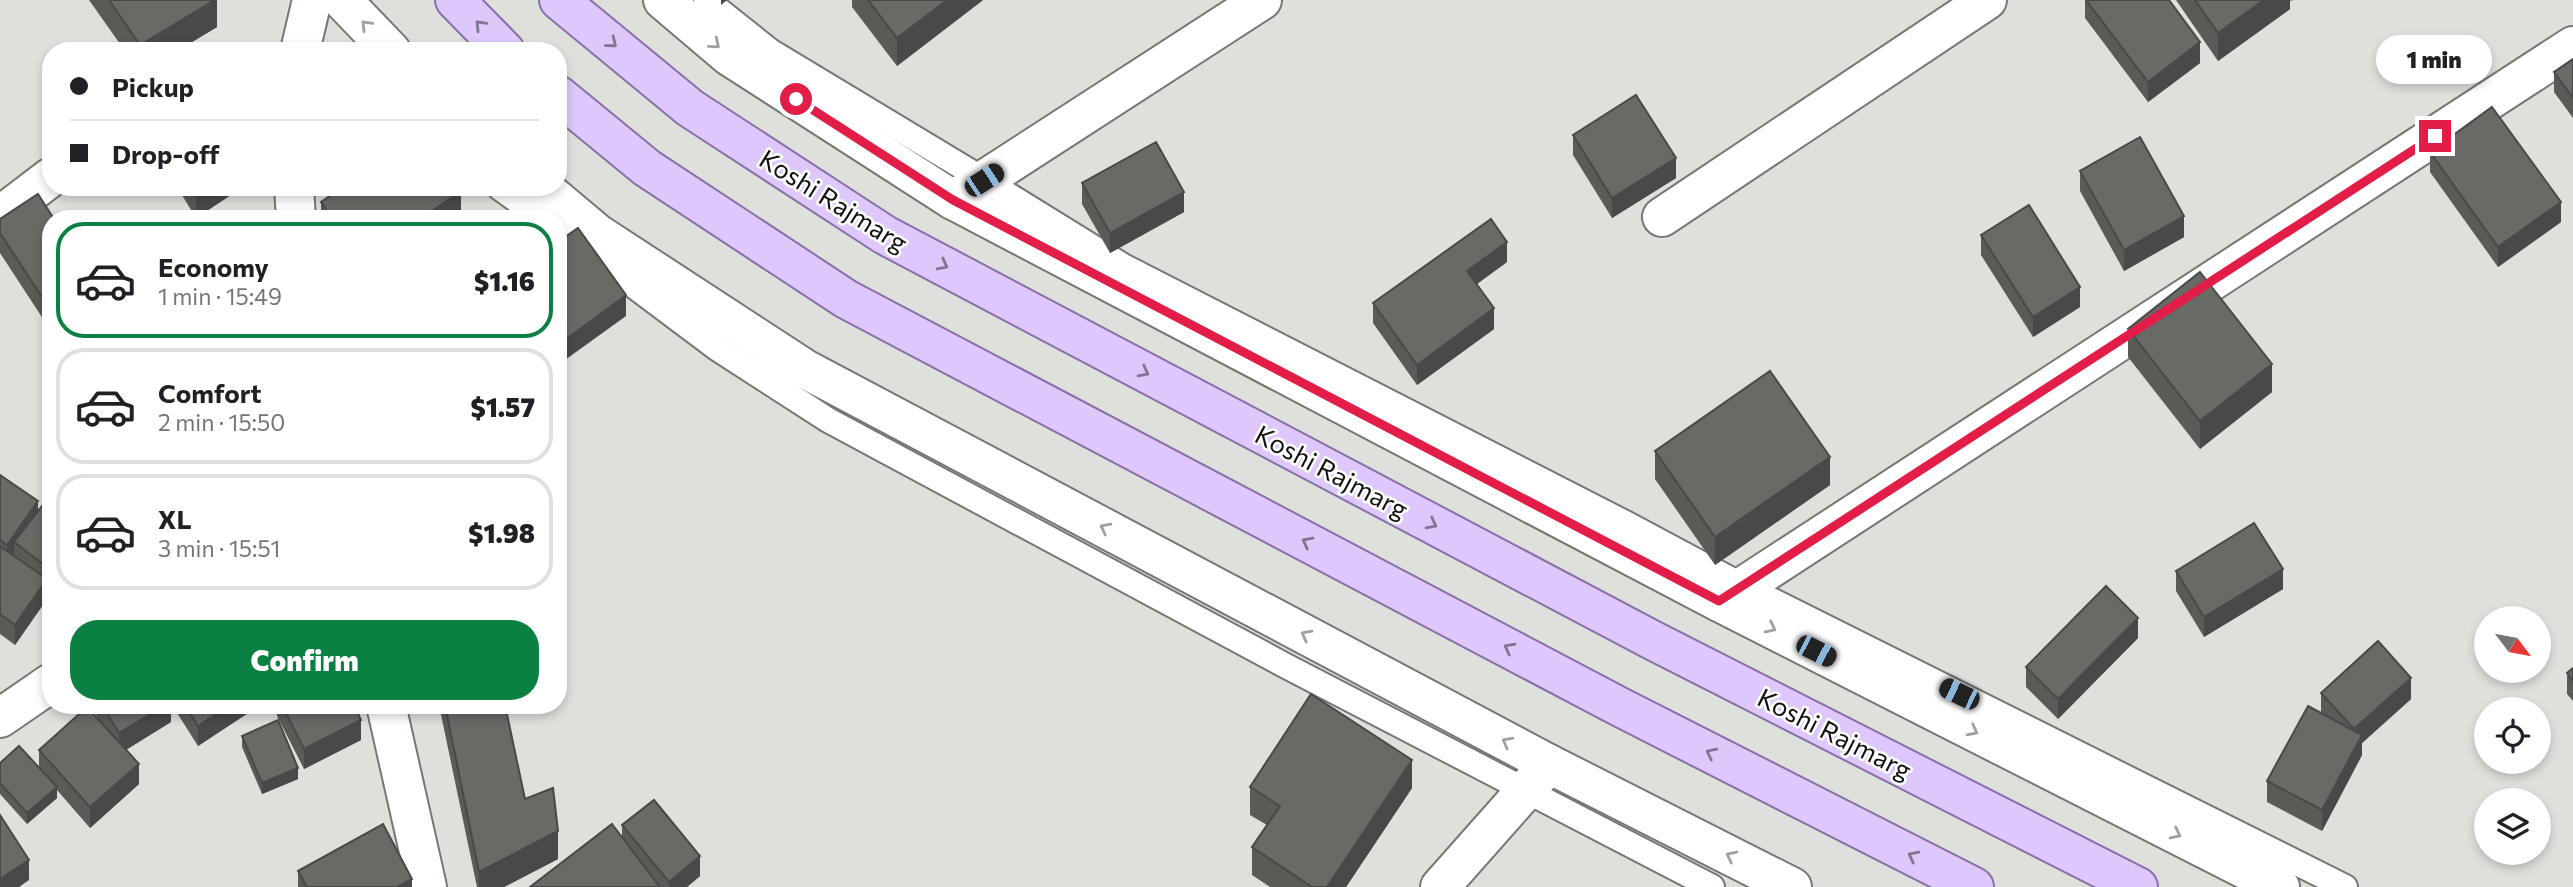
<!DOCTYPE html>
<meta charset="utf-8">
<style>
:root{--surface:#fff;--page:#f6f6f6;--text:#202124;--muted:#757577;--line:#e0e0e0;--accent:#0b8043}
body{margin:0;font-family:Commissioner,sans-serif;background:var(--page);color:var(--text);height:100vh;display:flex;flex-direction:column;font-size:26px;white-space:nowrap}
*{box-sizing:border-box;margin:0}
p{font-size:23px;color:var(--muted)}
.icon{flex:none;width:38px;height:38px;fill:none;stroke:currentColor;stroke-width:2;stroke-linecap:round;stroke-linejoin:round}
.map{position:relative;flex:1;overflow:hidden}
.panel{position:absolute;left:42px;top:210px;width:525px;height:504px;display:flex;flex-direction:column;background:var(--surface);border-radius:28px;box-shadow:0 4px 10px #0003}
.panel>*{flex:none}
.top-card{position:absolute;left:42px;top:42px;width:525px;height:154px;border-radius:28px;box-shadow:0 4px 10px #0003;display:grid;align-content:center;height:154px;padding:0 28px;background:var(--surface)}
.needle{width:46px;rotate:122deg}
.fabs{position:absolute;left:2474px;top:606px;display:grid;gap:14px}
.fabs a{display:grid;place-items:center;width:77px;height:77px;border-radius:50%;background:var(--surface);box-shadow:0 4px 10px #0003;font-size:35px}
.end{position:absolute;width:32px;height:32px;margin:-16px;border:9px solid #e11d48;background:#fff;box-shadow:0 0 0 4px #fff}
.from{border-radius:50%}
.bubble{position:absolute;height:49px;border-radius:24px;background:var(--surface);box-shadow:0 4px 10px #0003;font-size:23px;font-weight:800;line-height:49px;text-align:center}
.car{position:absolute;width:21px;height:42px;margin:-21px -10px;border-radius:9px;box-shadow:0 0 5px 2px #0007;background:linear-gradient(#222 24%,#8ab4d8 0 40%,#222 0 76%,#8ab4d8 0 86%,#222 0)}
.top-card b{display:flex;align-items:center;gap:24px;height:66px;font-size:26px}
.top-card b+b{border-top:2px solid var(--line)}
.top-card i{width:18px;height:18px;background:var(--text)}
ul{padding:12px 0 0;list-style:none}
li{display:flex;align-items:center;gap:21px;height:116px;margin:0 14px 10px;padding:0 14px;border:4px solid var(--line);border-radius:28px}
li div{flex:1}
li b{display:block;font-size:26px}
li em{font-style:normal;font-weight:800}
li.selected{border-color:var(--accent)}
li>.icon{width:63px;height:63px;stroke-width:1.5}
.cta{display:flex;gap:14px;margin-top:auto;padding:14px 28px}
.cta a{flex:1;height:80px;border-radius:28px;background:var(--accent);color:#fff;font-size:28px;font-weight:800;line-height:80px;text-align:center}
.map>svg:first-child{display:block}
.lines{fill:none;stroke-linecap:round;stroke-linejoin:round}
.lane-casing{stroke:#757773;stroke-width:28}
.street-casing{stroke:#757773;stroke-width:42}
.primary-casing{stroke:#8770a7;stroke-width:42}
.lane{stroke:#fff;stroke-width:24}
.street{stroke:#fff;stroke-width:38}
.primary{stroke:#ddc7fb;stroke-width:38}
.wall{fill:#595b57}
.shaded-wall{fill:#484a47}
.building{fill:#676a65;stroke:#484a47;stroke-width:2}
.oneway{stroke:#a0a09f}
.oneway2{stroke:#817691}
.route{stroke:#e11d48;stroke-width:9}
.labels{text-anchor:middle;dominant-baseline:central;stroke-width:5;stroke-linejoin:round;paint-order:stroke}
.street-label{font-size:26px;fill:#111210;stroke:#fff}
</style>
<div class="map">
<svg width="2573" height="887" viewBox="0 0 2573 887">
<rect width="100%" height="100%" fill="#dde0db"/>
<g class="lines">
<defs>
<g id="lane">
<path d="M706 0 770 51 984 180 1123 266 1627 524 1743 586 2345 887"/>
<path d="M500 188 543 219"/>
<path d="M558 229 718 349 828 420 1286 666 1712 887"/>
</g>
<g id="street">
<path d="M342 0 391 51"/>
<path d="M663 0 729 56 953 200 1719 602 2280 887"/>
<path d="M300 51 312 0"/>
<path d="M294 187 296 219"/>
<path d="M542 187 598 234 805 369 1549 764 1792 887"/>
<path d="M953 200 1262 0"/>
<path d="M0 216 51 177"/>
<path d="M1662 217 1987 0"/>
<path d="M1719 602 2573 46"/>
<path d="M386 705 427 887"/>
<path d="M0 718 51 683"/>
<path d="M1440 887 1549 764"/>
</g>
<g id="primary">
<path d="M455 0 505 51"/>
<path d="M559 0 690 108 885 235 1654 641 2138 887"/>
<path d="M558 95 647 168 846 299 1620 707 1974 887"/>
</g>
</defs>
<!-- lane casing -->
<use href="#lane" class="lane-casing"/>
<!-- street casing -->
<use href="#street" class="street-casing"/>
<!-- primary casing -->
<use href="#primary" class="primary-casing"/>
<!-- lane -->
<use href="#lane" class="lane"/>
<!-- street -->
<use href="#street" class="street"/>
<!-- primary -->
<use href="#primary" class="primary"/>
</g>
<!-- wall -->
<g class="wall">
<path d="M89 0H217V27L177 51H125Z"/>
<path d="M852 0H983L897 66 852 7Z"/>
<path d="M2085 0H2169L2200 63 2148 102 2085 18Z"/>
<path d="M2176 0H2293L2291 1 2290 0V9L2218 61Z"/>
<path d="M2573 59V118L2554 92V72Z"/>
<path d="M1573 135 1676 178 1612 218 1573 155Z"/>
<path d="M2430 152 2561 222 2498 267 2430 172Z"/>
<path d="M2080 171 2184 237 2124 271 2080 191Z"/>
<path d="M1082 183 1184 212 1110 253 1082 204Z"/>
<path d="M177 187H243L196 218Z"/>
<path d="M321 202 461 211 450 219H321Z"/>
<path d="M0 219H51V331L0 253Z"/>
<path d="M1981 235 2080 307 2033 337 1981 255Z"/>
<path d="M1507 262 1477 284 1494 329 1417 385 1373 323V303Z"/>
<path d="M2128 329 2272 392 2200 449 2128 357Z"/>
<path d="M1655 451 1830 485 1715 565 1655 479Z"/>
<path d="M0 475 38 511 51 513V591L47 588V599L15 645 0 634Z"/>
<path d="M2176 571 2283 589 2204 637 2176 591Z"/>
<path d="M2138 638 2058 719 2026 687V667Z"/>
<path d="M2573 668V701L2567 694V673Z"/>
<path d="M2321 693 2411 699 2362 743V755L2322 831 2267 802V781L2321 713Z"/>
<path d="M91 705H171V722L126 750 139 784 90 828 57 790V798L27 824 0 794V763L39 767V750L99 720Z"/>
<path d="M172 705H260L198 746Z"/>
<path d="M277 705H354L361 740 304 769 277 716Z"/>
<path d="M439 705H505L525 799 558 859 504 887H477Z"/>
<path d="M242 736 298 779 262 794 242 747Z"/>
<path d="M1250 787 1412 788 1346 887H1270L1252 875V847L1267 825 1250 815Z"/>
<path d="M622 825 700 876 687 887H530L622 837Z"/>
<path d="M298 871 412 887H298Z"/>
</g>
<!-- shaded-wall -->
<g class="shaded-wall">
<path d="M215 0H217V27L177 51H140V45Z"/>
<path d="M721 0H727L721 5Z"/>
<path d="M947 0H983L897 66V38Z"/>
<path d="M2264 0H2290V9L2218 61V33Z"/>
<path d="M2200 42V63L2148 102V82Z"/>
<path d="M1676 158V178L1612 218V198Z"/>
<path d="M212 187H243L196 218V197Z"/>
<path d="M461 191V211L450 219H420Z"/>
<path d="M1184 192V212L1110 253V233Z"/>
<path d="M2561 202V222L2498 267V247Z"/>
<path d="M2184 216V237L2124 271V250Z"/>
<path d="M1507 242V262L1467 291V271Z"/>
<path d="M2080 287V307L2033 337V317Z"/>
<path d="M626 295V316L565 360V340Z"/>
<path d="M1494 308V329L1417 385V365Z"/>
<path d="M564 336V364L558 369V341Z"/>
<path d="M2272 364V392L2200 449V421Z"/>
<path d="M1830 457V485L1715 565V537Z"/>
<path d="M38 501V522L14 542V555L7 565V545Z"/>
<path d="M2283 569V589L2204 637V617Z"/>
<path d="M47 579V599L15 645V625Z"/>
<path d="M2138 618V638L2058 719V699Z"/>
<path d="M2411 678V699L2362 743V755L2322 831V810L2354 748V729Z"/>
<path d="M165 705H171V722L119 754V733Z"/>
<path d="M229 705H260L198 746V726Z"/>
<path d="M361 720V740L304 769V749Z"/>
<path d="M1412 760V788L1346 887H1327Z"/>
<path d="M139 764V784L90 828V807Z"/>
<path d="M298 768V779L262 794V783Z"/>
<path d="M57 787V798L27 824V813Z"/>
<path d="M558 831V859L504 887H479V872Z"/>
<path d="M700 856V876L687 887H669V882Z"/>
<path d="M29 860V880L19 887H0V879Z"/>
<path d="M412 879V887H397Z"/>
</g>
<!-- building -->
<g class="building">
<path d="M109 0H215L140 45Z"/>
<path d="M868 0H947L897 38Z"/>
<path d="M2086 0H2169L2200 42 2148 82Z"/>
<path d="M2195 0H2264L2218 33Z"/>
<path d="M2573 59V98L2554 72Z"/>
<path d="M1636 95 1676 158 1612 198 1573 135Z"/>
<path d="M2492 107 2561 202 2498 247 2430 152Z"/>
<path d="M2140 137 2184 216 2124 250 2080 171Z"/>
<path d="M1156 142 1184 192 1110 233 1082 183Z"/>
<path d="M190 187H212L196 197Z"/>
<path d="M343 187H459L461 191 420 219H333L321 202Z"/>
<path d="M38 194 54 219H51V311L0 233V219Z"/>
<path d="M2029 205 2080 287 2033 317 1981 235Z"/>
<path d="M1491 219 1507 242 1467 271 1494 308 1417 365 1373 303Z"/>
<path d="M578 228 626 295 565 340 564 336 558 328V242Z"/>
<path d="M2200 272 2272 364 2200 421 2128 329Z"/>
<path d="M558 328 564 336 558 341Z"/>
<path d="M1770 371 1830 457 1715 537 1655 451Z"/>
<path d="M0 475 38 501 7 545 0 540Z"/>
<path d="M42 506 51 513V570L14 542Z"/>
<path d="M2254 523 2283 569 2204 617 2176 571Z"/>
<path d="M0 546 47 579 15 625 0 614Z"/>
<path d="M2106 586 2138 618 2058 699 2026 667Z"/>
<path d="M2378 641 2411 678 2354 729 2321 693Z"/>
<path d="M2573 668V681L2567 673Z"/>
<path d="M1311 694 1412 760 1327 887H1312L1252 847 1280 806 1250 787Z"/>
<path d="M102 705H165L119 733Z"/>
<path d="M185 705H229L198 726Z"/>
<path d="M282 705H354L361 720 304 749Z"/>
<path d="M445 705H505L525 799 553 788 558 831 479 872Z"/>
<path d="M2308 706 2362 735 2322 810 2267 781Z"/>
<path d="M87 707 139 764 90 807 39 750Z"/>
<path d="M278 720 298 768 262 783 242 736Z"/>
<path d="M19 746 57 787 27 813 0 783V763Z"/>
<path d="M654 800 700 856 669 882 622 825Z"/>
<path d="M0 815 29 860 0 879Z"/>
<path d="M383 824 412 879 397 887H307L298 871Z"/>
<path d="M612 824 659 886 657 887H530Z"/>
</g>
<!-- one-way arrows -->
<defs><path id="oneway-chevron" d="M-2-3.5L2.5 0L-2 3.5" fill="none" stroke-width="1.6" stroke-linecap="round" stroke-linejoin="round" transform="scale(1.75)"/></defs>
<g class="oneway">
<use href="#oneway-chevron" transform="translate(366 25) rotate(-134)"/>
<use href="#oneway-chevron" transform="translate(715 44) rotate(40)"/>
<use href="#oneway-chevron" transform="translate(1105 528) rotate(-152)"/>
<use href="#oneway-chevron" transform="translate(1771 628) rotate(27)"/>
<use href="#oneway-chevron" transform="translate(1306 635) rotate(-152)"/>
<use href="#oneway-chevron" transform="translate(1973 731) rotate(27)"/>
<use href="#oneway-chevron" transform="translate(1507 742) rotate(-152)"/>
<use href="#oneway-chevron" transform="translate(2176 834) rotate(27)"/>
<use href="#oneway-chevron" transform="translate(1731 856) rotate(-153)"/>
</g>
<g class="oneway2">
<use href="#oneway-chevron" transform="translate(480 25) rotate(-134)"/>
<use href="#oneway-chevron" transform="translate(612 43) rotate(39)"/>
<use href="#oneway-chevron" transform="translate(943 265) rotate(28)"/>
<use href="#oneway-chevron" transform="translate(1144 372) rotate(28)"/>
<use href="#oneway-chevron" transform="translate(1432 524) rotate(28)"/>
<use href="#oneway-chevron" transform="translate(1307 542) rotate(-152)"/>
<use href="#oneway-chevron" transform="translate(1509 648) rotate(-152)"/>
<use href="#oneway-chevron" transform="translate(1711 753) rotate(-153)"/>
<use href="#oneway-chevron" transform="translate(1913 856) rotate(-153)"/>
</g>
<g class="lines">
<!-- route -->
<path class="route" d="M796 99 953 200 1719 601 2435 136"/>
</g>
<g class="labels">
<!-- street labels -->
<g class="street-label">
<text transform="translate(834 200) rotate(32)">Koshi Rajmarg</text>
<text transform="translate(1332 471) rotate(28)">Koshi Rajmarg</text>
<text transform="translate(1835 733) rotate(27)">Koshi Rajmarg</text>
</g>
</g>
</svg>
<div class="fabs">
<a><svg class="needle" viewBox="-14 -14 28 28"><path d="M0-13l5 13h-10z" fill="#e53935"/><path d="M0 13l5-13h-10z" fill="#757577"/></svg></a>
<a><svg class="icon" aria-label="locate" viewBox="0 0 24 24"><circle cx="12" cy="12" r="6"/><path d="M12 2v4M12 18v4M2 12h4M18 12h4"/></svg></a>
<a><svg class="icon" aria-label="layers" viewBox="0 0 24 24"><path d="M12 4l9 5-9 5-9-5zM3 14l9 5 9-5"/></svg></a>
</div>
<i class="end from" style="left:796px;top:99px"></i>
<i class="end" style="left:2435px;top:136px"></i>
<div class="bubble" style="left:2376px;top:35px;width:116px">1 min</div>
<i class="car" style="left:984px;top:180px;rotate:57deg"></i>
<i class="car" style="left:1816px;top:651px;rotate:117deg"></i>
<i class="car" style="left:1959px;top:694px;rotate:296deg"></i>
<div class="top-card">
<b><i class="from"></i>Pickup</b>
<b><i></i>Drop-off</b>
</div>
<section class="panel">
<ul>
<li class="selected"><svg class="icon" aria-label="car" viewBox="0 0 24 24"><path d="M5 17H2v-5l4-1 3-4h7l3 4 3 1v5h-3M9 17h6M6 11h13"/><circle cx="7" cy="17" r="2"/><circle cx="17" cy="17" r="2"/></svg><div><b>Economy</b><p>1 min · 15:49</p></div><em>$1.16</em></li>
<li><svg class="icon" aria-label="car" viewBox="0 0 24 24"><path d="M5 17H2v-5l4-1 3-4h7l3 4 3 1v5h-3M9 17h6M6 11h13"/><circle cx="7" cy="17" r="2"/><circle cx="17" cy="17" r="2"/></svg><div><b>Comfort</b><p>2 min · 15:50</p></div><em>$1.57</em></li>
<li><svg class="icon" aria-label="car" viewBox="0 0 24 24"><path d="M5 17H2v-5l4-1 3-4h7l3 4 3 1v5h-3M9 17h6M6 11h13"/><circle cx="7" cy="17" r="2"/><circle cx="17" cy="17" r="2"/></svg><div><b>XL</b><p>3 min · 15:51</p></div><em>$1.98</em></li>
</ul>
<div class="cta"><a>Confirm</a></div>
</section>
</div>
